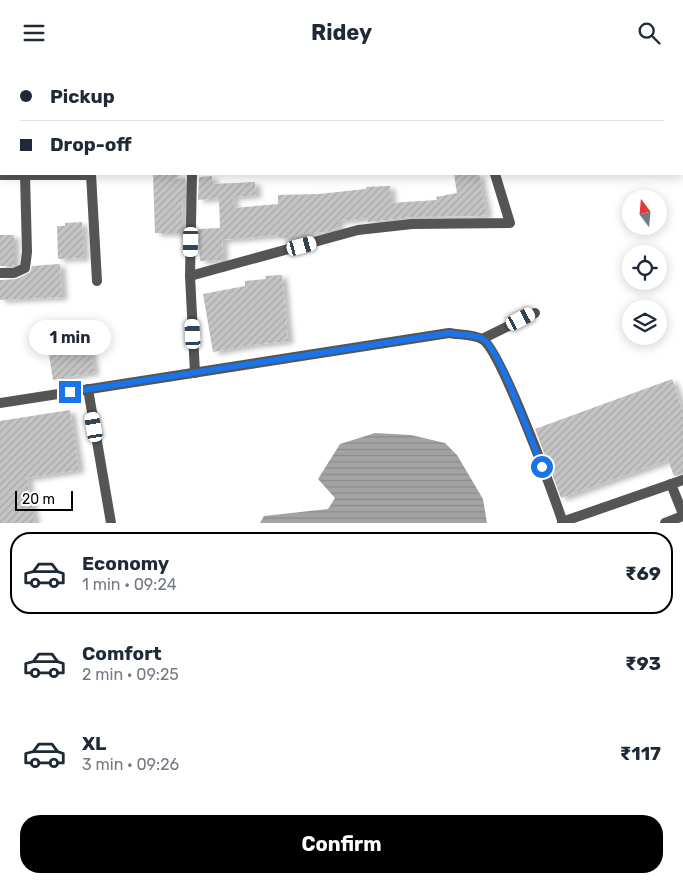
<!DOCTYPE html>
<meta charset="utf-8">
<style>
:root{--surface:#fff;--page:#f2f2f3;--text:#1f2937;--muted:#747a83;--line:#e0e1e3;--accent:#000}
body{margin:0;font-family:Rubik,sans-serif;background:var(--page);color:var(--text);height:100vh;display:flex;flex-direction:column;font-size:19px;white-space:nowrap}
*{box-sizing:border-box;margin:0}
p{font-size:16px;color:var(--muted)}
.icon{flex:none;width:28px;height:28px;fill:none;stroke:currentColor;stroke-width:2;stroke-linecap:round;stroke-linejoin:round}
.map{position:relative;height:458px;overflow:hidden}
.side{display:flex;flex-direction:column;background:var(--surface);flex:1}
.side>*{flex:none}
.top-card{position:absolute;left:0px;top:0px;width:684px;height:110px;box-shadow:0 2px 12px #0003;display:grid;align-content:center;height:110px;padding:0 20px;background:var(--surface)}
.needle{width:32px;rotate:344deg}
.fabs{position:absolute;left:622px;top:125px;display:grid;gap:10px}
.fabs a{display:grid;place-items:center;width:45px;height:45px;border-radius:50%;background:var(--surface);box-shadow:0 2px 12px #0003;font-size:25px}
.scale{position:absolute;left:15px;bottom:12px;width:58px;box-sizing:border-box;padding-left:5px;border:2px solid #000;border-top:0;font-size:14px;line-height:18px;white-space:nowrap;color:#000;-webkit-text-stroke:4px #fff;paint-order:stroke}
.end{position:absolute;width:22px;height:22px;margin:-11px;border:6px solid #1a73e8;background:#fff;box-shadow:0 0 0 2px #fff}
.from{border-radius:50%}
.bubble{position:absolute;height:35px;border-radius:18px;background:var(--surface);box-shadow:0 2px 12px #0003;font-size:16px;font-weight:700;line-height:35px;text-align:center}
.car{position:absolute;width:15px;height:30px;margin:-15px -8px;border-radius:6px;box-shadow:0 0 4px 1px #0007;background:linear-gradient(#fff 24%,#345 0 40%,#fff 0 76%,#345 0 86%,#fff 0)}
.top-card b{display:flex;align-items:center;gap:18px;height:48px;font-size:19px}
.top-card b+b{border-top:1px solid var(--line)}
.top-card i{width:12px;height:12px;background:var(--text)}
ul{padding:9px 0 0;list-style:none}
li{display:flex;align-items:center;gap:15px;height:82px;margin:0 10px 8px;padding:0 10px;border:2px solid transparent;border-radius:20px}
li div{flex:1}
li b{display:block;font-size:19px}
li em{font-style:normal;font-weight:700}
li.active{border-color:var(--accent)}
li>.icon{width:45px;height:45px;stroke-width:1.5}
.button{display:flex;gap:10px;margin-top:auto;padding:10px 20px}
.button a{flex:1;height:58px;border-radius:20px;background:var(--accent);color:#fff;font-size:20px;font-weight:700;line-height:58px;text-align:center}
header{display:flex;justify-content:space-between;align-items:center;height:65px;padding:0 20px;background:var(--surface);font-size:22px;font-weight:700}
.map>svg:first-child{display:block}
.water{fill:url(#water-rules)}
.building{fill:url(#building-hatch);filter:url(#shadow)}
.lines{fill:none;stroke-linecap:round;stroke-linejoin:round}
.street{stroke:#555;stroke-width:10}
.route{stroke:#1a73e8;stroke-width:6}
</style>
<header><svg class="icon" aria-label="menu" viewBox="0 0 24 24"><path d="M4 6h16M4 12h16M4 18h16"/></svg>Ridey<svg class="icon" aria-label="search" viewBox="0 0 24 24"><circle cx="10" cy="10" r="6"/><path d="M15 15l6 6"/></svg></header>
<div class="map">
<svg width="683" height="458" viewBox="0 0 683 458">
<defs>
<pattern id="water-rules" width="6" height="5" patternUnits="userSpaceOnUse" patternTransform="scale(1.25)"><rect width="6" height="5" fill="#a3a3a3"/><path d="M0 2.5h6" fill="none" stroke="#8b8b8b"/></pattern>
<pattern id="building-hatch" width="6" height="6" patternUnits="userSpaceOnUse" patternTransform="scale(1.25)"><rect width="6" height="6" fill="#c4c4c4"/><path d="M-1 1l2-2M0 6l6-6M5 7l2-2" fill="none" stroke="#a7a7a7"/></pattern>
<filter id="shadow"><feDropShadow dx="5.5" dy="3" stdDeviation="2.5" flood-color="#0004"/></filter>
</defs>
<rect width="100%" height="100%" fill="#fff"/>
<!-- water -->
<path class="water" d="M375 368 411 370 445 378 457 390 483 434 487 458H260L264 451 328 444 335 433 318 414 340 379Z"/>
<!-- building -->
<g class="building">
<path d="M153 109H181L175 114 185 113V136H182L183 168H155Z"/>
<path d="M454 109H479L487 150 479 151 412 152 368 157V153L338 156V163L325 167 300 169V173H279L278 170 222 175 223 195 200 196 198 164 220 163 219 133 198 135 199 112 212 111 213 119 255 117 256 130 233 132 234 143 278 139V130L319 129 366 124V122L390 121 391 138 437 135 436 132 457 128Z"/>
<path d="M82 157 84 193 58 194 57 161H65V158Z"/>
<path d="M0 170H14V200L13 201H0Z"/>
<path d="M60 199 62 232 0 235V215L17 214 30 207 32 201Z"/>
<path d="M282 210 288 276 251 280 213 287 203 229 245 221V216L266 214 265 211Z"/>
<path d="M86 256 94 307 53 315 45 265 62 263 61 260Z"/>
<path d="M672 314 683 346V408L674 411 668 395 561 433 535 364Z"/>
<path d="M70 345 79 405 27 413 35 458H0V356Z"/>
</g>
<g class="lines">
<!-- street -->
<g class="street">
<path d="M87 0V1"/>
<path d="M193 0V1"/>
<path d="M285 0V1"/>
<path d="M464 0V1"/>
<path d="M502 1 510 0"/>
<path d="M0 8V0"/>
<path d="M91 109 97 216"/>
<path d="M192 109 190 211 195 308"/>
<path d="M0 110H91"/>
<path d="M0 208H14L25 203 27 187 25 110"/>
<path d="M190 211 358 165 412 159 510 158 495 109"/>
<path d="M482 274 535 248"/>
<path d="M88 324 111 458"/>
<path d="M0 338 449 268C459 270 473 269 482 274 500 283 554 431 563 458"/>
<path d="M671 419 683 449"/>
<path d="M562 457 683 415"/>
<path d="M665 458 683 451"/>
</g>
</g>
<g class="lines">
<!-- route -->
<path class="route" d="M70 327 449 268C459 270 474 269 483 274 499 283 533 380 542 402"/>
</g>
</svg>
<div class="fabs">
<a><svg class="needle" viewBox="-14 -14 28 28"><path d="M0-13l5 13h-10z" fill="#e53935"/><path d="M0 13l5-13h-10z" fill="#747a83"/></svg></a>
<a><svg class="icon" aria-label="locate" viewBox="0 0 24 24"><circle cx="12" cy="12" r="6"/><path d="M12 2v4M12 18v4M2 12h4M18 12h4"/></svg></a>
<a><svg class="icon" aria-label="layers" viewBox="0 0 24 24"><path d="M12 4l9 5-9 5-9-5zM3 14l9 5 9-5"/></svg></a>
</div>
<div class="scale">20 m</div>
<i class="end from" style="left:542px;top:402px"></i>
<i class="end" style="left:70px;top:327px"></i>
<div class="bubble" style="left:29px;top:255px;width:82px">1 min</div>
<i class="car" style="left:191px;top:177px;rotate:181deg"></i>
<i class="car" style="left:302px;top:181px;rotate:75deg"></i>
<i class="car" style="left:521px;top:254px;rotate:63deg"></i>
<i class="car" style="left:193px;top:269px;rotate:357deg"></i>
<i class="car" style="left:94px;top:362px;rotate:350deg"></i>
<div class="top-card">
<b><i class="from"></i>Pickup</b>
<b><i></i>Drop-off</b>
</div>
</div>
<section class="side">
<ul>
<li class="active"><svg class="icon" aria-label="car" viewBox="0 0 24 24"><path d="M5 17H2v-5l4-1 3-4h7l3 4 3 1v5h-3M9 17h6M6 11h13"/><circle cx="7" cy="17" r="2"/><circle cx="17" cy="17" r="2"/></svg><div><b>Economy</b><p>1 min · 09:24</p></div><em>₹69</em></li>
<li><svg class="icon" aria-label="car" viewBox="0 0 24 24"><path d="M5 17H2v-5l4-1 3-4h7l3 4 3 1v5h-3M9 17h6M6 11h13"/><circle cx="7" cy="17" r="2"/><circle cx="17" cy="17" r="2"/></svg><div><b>Comfort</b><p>2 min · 09:25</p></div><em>₹93</em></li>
<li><svg class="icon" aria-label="car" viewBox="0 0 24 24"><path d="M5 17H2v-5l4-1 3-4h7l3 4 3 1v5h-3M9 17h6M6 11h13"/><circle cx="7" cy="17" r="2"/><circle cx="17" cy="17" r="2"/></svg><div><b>XL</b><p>3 min · 09:26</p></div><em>₹117</em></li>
</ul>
<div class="button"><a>Confirm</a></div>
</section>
